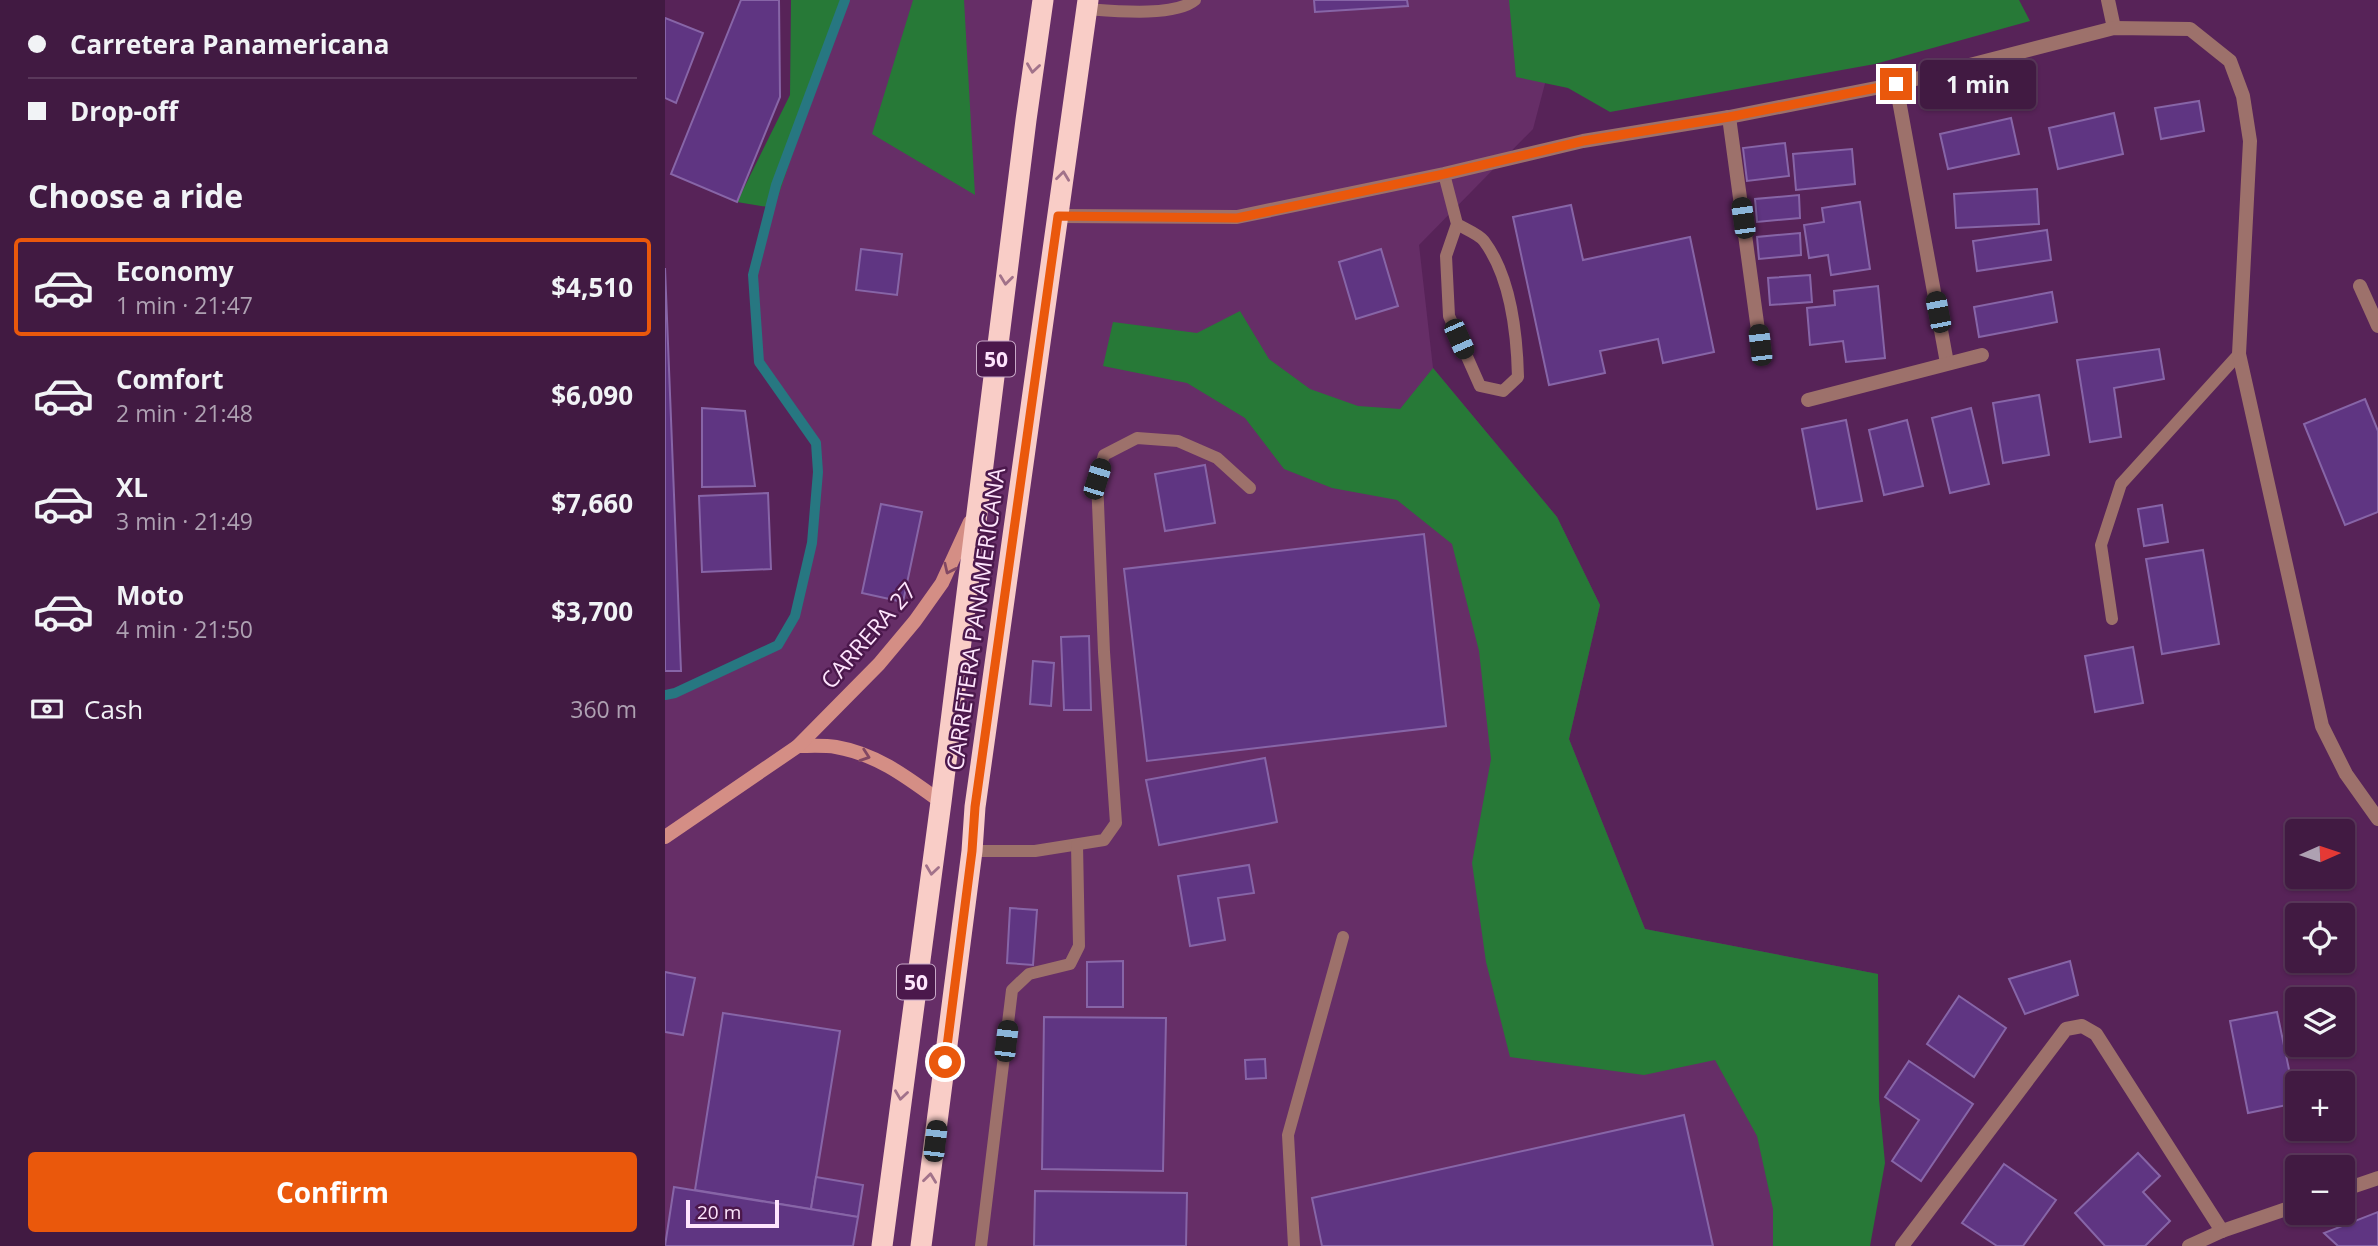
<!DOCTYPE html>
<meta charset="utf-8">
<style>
:root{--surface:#411a42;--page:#482349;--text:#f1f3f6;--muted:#aea1b2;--line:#5a385b;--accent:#ea580c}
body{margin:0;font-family:"Open Sans",sans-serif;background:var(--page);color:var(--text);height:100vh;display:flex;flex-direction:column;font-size:26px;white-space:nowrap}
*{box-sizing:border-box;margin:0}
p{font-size:23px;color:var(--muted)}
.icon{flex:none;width:38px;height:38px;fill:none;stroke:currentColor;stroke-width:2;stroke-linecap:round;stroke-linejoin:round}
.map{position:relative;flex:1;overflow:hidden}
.details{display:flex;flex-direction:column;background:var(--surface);width:665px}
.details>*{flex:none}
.guide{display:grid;align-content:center;height:154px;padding:0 28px;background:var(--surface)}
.needle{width:46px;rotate:87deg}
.tools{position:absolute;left:1620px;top:819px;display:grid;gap:14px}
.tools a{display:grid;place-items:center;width:70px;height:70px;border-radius:7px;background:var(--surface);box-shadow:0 2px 5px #0004,0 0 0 2px var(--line);font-size:35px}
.scale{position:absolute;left:21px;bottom:18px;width:93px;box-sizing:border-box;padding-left:7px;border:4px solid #fee5fd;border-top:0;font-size:19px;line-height:24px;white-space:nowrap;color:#fee5fd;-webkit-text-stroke:5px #4b184c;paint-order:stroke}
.end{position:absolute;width:32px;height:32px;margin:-16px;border:9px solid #ea580c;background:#fff;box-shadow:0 0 0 4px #fff}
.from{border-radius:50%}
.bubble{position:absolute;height:49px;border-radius:7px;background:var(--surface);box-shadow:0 2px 5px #0004,0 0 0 2px var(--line);font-size:23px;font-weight:700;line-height:49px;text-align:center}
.car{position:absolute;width:21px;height:42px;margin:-21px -10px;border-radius:9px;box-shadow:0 0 5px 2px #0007;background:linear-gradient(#222 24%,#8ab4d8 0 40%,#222 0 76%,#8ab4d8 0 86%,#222 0)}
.guide b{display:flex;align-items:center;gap:24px;height:66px;font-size:26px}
.guide b+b{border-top:2px solid var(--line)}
.guide i{width:18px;height:18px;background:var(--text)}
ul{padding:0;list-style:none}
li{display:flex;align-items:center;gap:21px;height:98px;margin:0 14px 10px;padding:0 14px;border:4px solid transparent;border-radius:7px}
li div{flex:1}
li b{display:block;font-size:26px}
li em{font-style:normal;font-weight:700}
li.active{border-color:var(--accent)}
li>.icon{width:63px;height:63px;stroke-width:1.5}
h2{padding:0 28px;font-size:32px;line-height:84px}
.pay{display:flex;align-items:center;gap:18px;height:77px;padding:0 28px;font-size:26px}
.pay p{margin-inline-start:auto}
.action{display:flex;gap:14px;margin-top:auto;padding:14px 28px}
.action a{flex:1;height:80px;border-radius:7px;background:var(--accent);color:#fff;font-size:28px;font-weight:700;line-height:80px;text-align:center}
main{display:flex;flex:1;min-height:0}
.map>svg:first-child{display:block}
.built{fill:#662e67}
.forest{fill:#277937}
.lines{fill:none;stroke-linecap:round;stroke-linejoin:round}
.stream{stroke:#277781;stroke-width:10}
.building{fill:#5f3582;stroke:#8765a7;stroke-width:2}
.lane{stroke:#9d716b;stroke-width:12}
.street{stroke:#9d716b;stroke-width:14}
.secondary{stroke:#d48e85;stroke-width:14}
.highway{stroke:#f9cdc7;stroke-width:21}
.oneway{stroke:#a2728a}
.oneway2{stroke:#824763}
.route{stroke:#ea580c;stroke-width:9}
.labels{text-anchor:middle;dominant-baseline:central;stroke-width:5;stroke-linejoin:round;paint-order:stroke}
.shield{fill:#4b184c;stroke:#c8a8c8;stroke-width:2}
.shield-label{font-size:21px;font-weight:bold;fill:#fee5fd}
.street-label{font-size:23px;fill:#fee5fd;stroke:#4b184c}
</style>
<main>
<section class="details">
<div class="guide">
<b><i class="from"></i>Carretera Panamericana</b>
<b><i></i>Drop-off</b>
</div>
<h2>Choose a ride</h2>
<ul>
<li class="active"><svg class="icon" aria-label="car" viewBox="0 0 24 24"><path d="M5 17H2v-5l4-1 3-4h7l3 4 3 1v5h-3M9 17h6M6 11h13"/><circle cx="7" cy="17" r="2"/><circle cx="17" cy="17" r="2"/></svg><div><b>Economy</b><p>1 min · 21:47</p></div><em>$4,510</em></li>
<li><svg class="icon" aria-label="car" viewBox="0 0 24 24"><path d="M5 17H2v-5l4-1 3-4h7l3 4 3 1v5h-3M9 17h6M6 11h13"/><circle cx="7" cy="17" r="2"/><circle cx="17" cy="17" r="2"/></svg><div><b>Comfort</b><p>2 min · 21:48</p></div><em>$6,090</em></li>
<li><svg class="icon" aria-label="car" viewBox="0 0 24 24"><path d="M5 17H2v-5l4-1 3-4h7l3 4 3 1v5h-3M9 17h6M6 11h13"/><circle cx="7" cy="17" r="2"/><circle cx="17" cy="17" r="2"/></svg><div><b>XL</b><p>3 min · 21:49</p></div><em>$7,660</em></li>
<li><svg class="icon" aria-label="car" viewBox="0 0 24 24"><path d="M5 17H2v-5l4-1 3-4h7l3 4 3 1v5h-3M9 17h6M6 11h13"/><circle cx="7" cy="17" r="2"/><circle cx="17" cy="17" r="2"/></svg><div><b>Moto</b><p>4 min · 21:50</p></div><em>$3,700</em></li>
</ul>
<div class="pay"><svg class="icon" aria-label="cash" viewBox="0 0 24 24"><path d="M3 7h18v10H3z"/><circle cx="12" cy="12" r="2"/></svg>Cash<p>360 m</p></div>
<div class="action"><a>Confirm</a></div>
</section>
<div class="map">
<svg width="1713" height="1246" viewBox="0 0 1713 1246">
<rect width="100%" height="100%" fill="#572358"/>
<!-- built -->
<path class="built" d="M180 0H902L868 129 754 245 768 368 892 517 935 605 904 739 980 929 1213 974 1194 1246H0V695L10 693 113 645 130 616 147 543 153 472 151 443 94 362 88 275 111 185Z"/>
<!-- forest -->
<g class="forest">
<path d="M126 0H180L109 208 72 202 125 95Z"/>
<path d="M248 0H299L310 195 207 134Z"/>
<path d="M844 0H1354L1365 21 1210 64 945 112 903 88 851 77Z"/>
<path d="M575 311 604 359 645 389 693 406 735 409 768 368 892 517 935 605 904 739 980 929 1213 974 1214 1099 1220 1163 1205 1246H1108V1209L1092 1136 1050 1060 979 1075 845 1057 821 962 807 863 826 759 814 651 787 544 732 500 667 488 619 469 580 418 522 383 438 366 448 322 532 333Z"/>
</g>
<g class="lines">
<!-- stream -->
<path class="stream" d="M0 695 10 693 113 645 130 616 147 543 153 472 151 443 94 362 88 275 111 185 180 0"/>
</g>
<!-- building -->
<g class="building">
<path d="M76 0H114L115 97 72 202 6 174Z"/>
<path d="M649 0H742L743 6 650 12Z"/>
<path d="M0 18 38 33 11 103 0 98Z"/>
<path d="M1534 101 1539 131 1496 139 1490 108Z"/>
<path d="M1449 113 1458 154 1393 169 1384 128Z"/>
<path d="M1346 118 1354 154 1283 169 1275 134Z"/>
<path d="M1120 143 1124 176 1082 181 1078 148Z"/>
<path d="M1187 149 1190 184 1131 190 1128 154Z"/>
<path d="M1372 189 1374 224 1291 228 1289 194Z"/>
<path d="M1134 195 1135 218 1092 222 1090 199Z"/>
<path d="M1195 202 1205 269 1166 275 1163 255 1144 258 1139 225 1159 222 1157 208Z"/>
<path d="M906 205 918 260 1025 237 1049 352 998 363 993 339 935 351 940 373 884 385 848 217Z"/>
<path d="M1382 230 1386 260 1312 271 1308 241Z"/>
<path d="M1135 233 1136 255 1094 259 1092 237Z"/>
<path d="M196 249 237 254 232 295 191 290Z"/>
<path d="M716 249 733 306 691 319 674 262Z"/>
<path d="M0 268 16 671H0Z"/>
<path d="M1145 275 1147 302 1105 305 1103 278Z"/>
<path d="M1213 286 1220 358 1181 362 1178 341 1145 345 1142 308 1170 305 1169 291Z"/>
<path d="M1387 292 1392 322 1314 337 1309 307Z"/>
<path d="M1494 349 1499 379 1449 388 1456 437 1425 442 1412 360Z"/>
<path d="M1374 395 1384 455 1338 463 1328 403Z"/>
<path d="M1700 399 1713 431V512L1680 525 1639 424Z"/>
<path d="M37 408 80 411 90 486 37 487Z"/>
<path d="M1306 408 1324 484 1285 493 1267 418Z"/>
<path d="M1181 420 1197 501 1152 509 1137 429Z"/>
<path d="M1242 420 1258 486 1219 495 1204 430Z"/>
<path d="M540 465 550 523 500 531 490 474Z"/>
<path d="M103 493 106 569 37 572 34 496Z"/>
<path d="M216 504 257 512 238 602 197 593Z"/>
<path d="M1497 505 1503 542 1479 546 1473 509Z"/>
<path d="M759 534 781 726 482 761 459 569Z"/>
<path d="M1538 550 1554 644 1497 654 1481 559Z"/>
<path d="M424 636 426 710H399L396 637Z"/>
<path d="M1468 647 1478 703 1430 712 1420 656Z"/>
<path d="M368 661 389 663 386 706 365 704Z"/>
<path d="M600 758 612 822 494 845 481 780Z"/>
<path d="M584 865 589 893 553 898 560 940 525 946 513 876Z"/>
<path d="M345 908 372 910 368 965 342 963Z"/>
<path d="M458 961V1007H422V962Z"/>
<path d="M1405 961 1413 995 1360 1014 1344 979Z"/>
<path d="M0 972 30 978 18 1035 0 1032Z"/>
<path d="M1294 996 1341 1028 1309 1077 1262 1044Z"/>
<path d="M1612 1012 1631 1103 1583 1113 1565 1021Z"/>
<path d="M58 1013 175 1031 146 1209 30 1190Z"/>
<path d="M379 1017 501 1018 498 1171 377 1169Z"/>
<path d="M600 1059 601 1078 581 1079 580 1060Z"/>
<path d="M1244 1061 1308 1104 1256 1181 1227 1161 1254 1120 1220 1097Z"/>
<path d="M1019 1115 1048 1246H657L647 1198Z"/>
<path d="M1473 1153 1495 1176 1478 1192 1505 1221 1480 1246H1440L1410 1213Z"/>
<path d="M1339 1164 1391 1200 1358 1246H1332L1297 1223Z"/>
<path d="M151 1177 198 1185 193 1217 146 1209Z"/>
<path d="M9 1187 193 1217 188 1246H0Z"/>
<path d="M370 1191 522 1193 521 1246H369Z"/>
<path d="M1713 1212V1246H1673L1659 1233Z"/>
</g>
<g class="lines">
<!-- lane -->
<g class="lane">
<path d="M422 9C449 11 510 17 530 0"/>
<path d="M779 174 792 224 781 256 784 316 815 386 838 391 853 377C852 335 846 277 819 241 814 234 800 229 792 224"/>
<path d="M1447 619 1436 545 1456 484 1574 354"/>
<path d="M307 851H370L439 840 451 823 439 652 432 479 439 455 472 438 513 441 552 458 585 488"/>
<path d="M316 1246 347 990 364 974 405 964 414 946 412 845"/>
<path d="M629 1246 623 1135 678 937"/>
</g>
<!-- street -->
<g class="street">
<path d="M1443 0 1449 28"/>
<path d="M1231 84 1282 363"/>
<path d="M1064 117 1095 345"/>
<path d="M393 216 572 217 779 174 918 141 1064 117 1231 84 1449 28 1525 29 1565 61 1578 96 1585 141 1574 354 1657 726 1681 774 1713 819"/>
<path d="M1695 286 1713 326"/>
<path d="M1143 400 1317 355"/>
<path d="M1678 1190 1713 1178"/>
<path d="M1237 1246 1401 1029 1417 1026 1431 1034 1557 1231"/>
<path d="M1524 1246 1557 1231 1633 1205"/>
</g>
<!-- secondary -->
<g class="secondary">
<path d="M133 746C145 746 159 745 171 747 212 754 243 778 276 802"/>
<path d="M0 837 133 746 214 664 250 621 277 583 305 522"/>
</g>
<!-- highway -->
<g class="highway">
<path d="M217 1246 276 802 361 120 378 0"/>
<path d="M256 1246 307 851 310 807 423 0"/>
</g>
</g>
<!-- one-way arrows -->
<defs><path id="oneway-chevron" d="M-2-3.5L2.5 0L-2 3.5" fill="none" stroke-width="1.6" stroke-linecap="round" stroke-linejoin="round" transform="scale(1.75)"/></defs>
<g class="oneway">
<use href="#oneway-chevron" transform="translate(368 68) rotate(98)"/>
<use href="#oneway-chevron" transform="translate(398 176) rotate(-83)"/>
<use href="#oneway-chevron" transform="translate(341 280) rotate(97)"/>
<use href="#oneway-chevron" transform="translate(267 870) rotate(98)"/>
<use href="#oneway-chevron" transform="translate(236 1095) rotate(98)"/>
<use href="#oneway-chevron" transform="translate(265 1178) rotate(-83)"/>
</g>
<g class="oneway2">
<use href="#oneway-chevron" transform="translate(284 569) rotate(115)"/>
<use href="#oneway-chevron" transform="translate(200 756) rotate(19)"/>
</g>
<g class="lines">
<!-- route -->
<path class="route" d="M280 1062 307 851 310 807 393 216 572 218 779 174 918 141 1064 117 1231 84"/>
</g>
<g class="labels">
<!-- shield labels -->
<g class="shield">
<rect x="312" y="341.5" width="38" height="35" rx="5"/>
<rect x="232" y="964.5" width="38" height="35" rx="5"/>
</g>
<g class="shield-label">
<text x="331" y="359">50</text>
<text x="251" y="982">50</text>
</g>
<!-- street labels -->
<g class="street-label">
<text transform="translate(310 619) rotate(-82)">CARRETERA PANAMERICANA</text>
<text transform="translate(203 635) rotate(-49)">CARRERA 27</text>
</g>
</g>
</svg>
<div class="tools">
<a><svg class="needle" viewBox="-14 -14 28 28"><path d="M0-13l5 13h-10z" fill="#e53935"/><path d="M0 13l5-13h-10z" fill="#aea1b2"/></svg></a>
<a><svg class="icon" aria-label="locate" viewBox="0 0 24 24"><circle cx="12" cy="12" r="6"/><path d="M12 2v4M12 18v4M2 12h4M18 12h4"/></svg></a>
<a><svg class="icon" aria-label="layers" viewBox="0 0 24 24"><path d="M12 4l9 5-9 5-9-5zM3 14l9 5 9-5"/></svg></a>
<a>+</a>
<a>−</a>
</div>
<div class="scale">20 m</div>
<i class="end from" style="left:280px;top:1062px"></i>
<i class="end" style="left:1231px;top:84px"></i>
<div class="bubble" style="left:1255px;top:60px;width:116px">1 min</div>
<i class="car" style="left:1078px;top:218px;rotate:352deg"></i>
<i class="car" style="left:1273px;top:312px;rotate:349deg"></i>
<i class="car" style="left:794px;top:339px;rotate:156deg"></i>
<i class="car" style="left:1095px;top:345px;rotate:353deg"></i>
<i class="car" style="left:432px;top:479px;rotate:17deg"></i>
<i class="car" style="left:341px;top:1041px;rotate:7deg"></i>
<i class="car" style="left:270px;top:1141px;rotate:7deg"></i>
</div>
</main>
